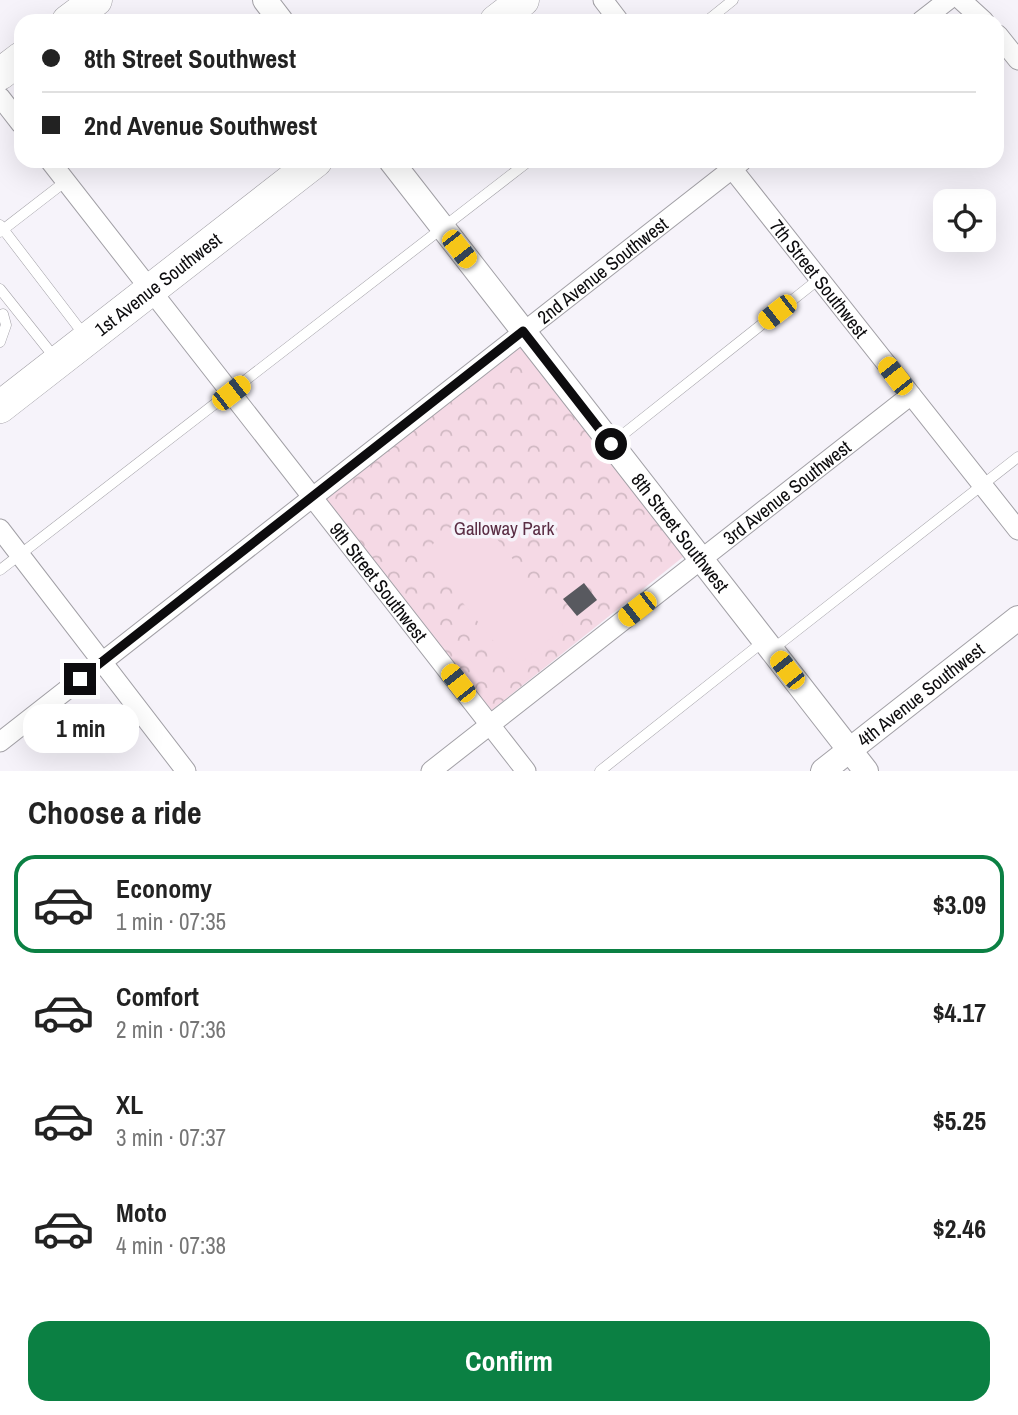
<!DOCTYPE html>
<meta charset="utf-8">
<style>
:root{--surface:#fff;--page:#f2f2f2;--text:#222;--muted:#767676;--line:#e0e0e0;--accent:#0b8043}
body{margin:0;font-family:"Archivo Narrow",sans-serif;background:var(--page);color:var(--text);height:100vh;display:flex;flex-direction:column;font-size:26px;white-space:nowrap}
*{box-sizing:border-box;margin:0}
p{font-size:23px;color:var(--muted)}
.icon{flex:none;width:38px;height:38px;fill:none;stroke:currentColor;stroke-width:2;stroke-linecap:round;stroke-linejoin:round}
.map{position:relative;height:771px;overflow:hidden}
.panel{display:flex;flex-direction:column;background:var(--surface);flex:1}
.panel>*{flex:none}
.top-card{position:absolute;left:14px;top:14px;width:990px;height:154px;border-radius:21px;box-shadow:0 7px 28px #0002;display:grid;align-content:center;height:154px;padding:0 28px;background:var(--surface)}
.fabs{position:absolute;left:933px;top:189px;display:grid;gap:14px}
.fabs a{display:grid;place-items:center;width:63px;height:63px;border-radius:14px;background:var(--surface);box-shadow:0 7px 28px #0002;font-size:35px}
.end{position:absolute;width:32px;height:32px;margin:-16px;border:9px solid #0d0c0e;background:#fff;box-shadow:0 0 0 4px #fff}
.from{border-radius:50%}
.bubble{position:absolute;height:49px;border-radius:21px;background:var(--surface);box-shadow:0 7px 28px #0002;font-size:23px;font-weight:700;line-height:49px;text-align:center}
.car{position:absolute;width:21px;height:42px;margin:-21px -10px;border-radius:9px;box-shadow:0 0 5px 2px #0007;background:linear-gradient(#f5c518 24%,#345 0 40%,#f5c518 0 76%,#345 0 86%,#f5c518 0)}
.top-card b{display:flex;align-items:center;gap:24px;height:66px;font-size:26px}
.top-card b+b{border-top:2px solid var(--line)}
.top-card i{width:18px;height:18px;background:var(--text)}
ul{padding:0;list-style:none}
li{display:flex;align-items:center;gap:21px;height:98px;margin:0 14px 10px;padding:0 14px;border:4px solid transparent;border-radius:21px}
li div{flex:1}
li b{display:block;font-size:26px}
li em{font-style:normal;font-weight:700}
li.selected{border-color:var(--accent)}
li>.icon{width:63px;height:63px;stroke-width:1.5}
h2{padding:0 28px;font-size:32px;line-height:84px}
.primary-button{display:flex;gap:14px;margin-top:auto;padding:14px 28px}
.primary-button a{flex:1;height:80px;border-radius:21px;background:var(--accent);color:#fff;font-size:28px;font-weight:700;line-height:80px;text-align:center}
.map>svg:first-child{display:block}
.forest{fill:url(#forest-crowns)}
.pitch{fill:#f5d9e5}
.building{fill:#58595f}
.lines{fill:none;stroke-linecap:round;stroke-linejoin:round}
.service-casing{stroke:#a2a0a6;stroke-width:11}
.minor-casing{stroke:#a2a0a6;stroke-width:21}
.tertiary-casing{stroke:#a2a0a6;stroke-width:26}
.primary-casing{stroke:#a2a0a6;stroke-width:33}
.service{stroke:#fff;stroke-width:10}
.minor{stroke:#fff;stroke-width:19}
.tertiary{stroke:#fff;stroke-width:24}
.primary{stroke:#fff;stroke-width:32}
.route{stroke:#0d0c0e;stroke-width:9}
.labels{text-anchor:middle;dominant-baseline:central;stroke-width:7;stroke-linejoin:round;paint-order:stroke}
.street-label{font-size:19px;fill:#0d0c0e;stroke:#f6f3fa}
.park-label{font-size:19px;fill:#5a2d44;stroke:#f6f3fa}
</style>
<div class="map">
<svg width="1018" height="771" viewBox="0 0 1018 771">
<defs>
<pattern id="forest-crowns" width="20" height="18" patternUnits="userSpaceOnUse" patternTransform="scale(1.75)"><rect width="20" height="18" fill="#f5d9e5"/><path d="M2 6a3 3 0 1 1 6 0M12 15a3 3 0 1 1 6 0" fill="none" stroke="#d1b9c3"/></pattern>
</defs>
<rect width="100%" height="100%" fill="#f6f3fa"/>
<!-- forest -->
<path class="forest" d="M520 342 683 557 488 713 323 499Z"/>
<!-- pitch -->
<path class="pitch" d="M475 516 482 520 563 623 561 630 523 661 507 658 427 558C428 541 459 518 475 516Z"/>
<!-- building -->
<path class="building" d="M584 583 597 600 577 616 563 599Z"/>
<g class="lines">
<defs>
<g id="service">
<path d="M707 21 733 0"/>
<path d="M0 225 85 336"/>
<path d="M0 232 66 181"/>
<path d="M0 289 55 358"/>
<path d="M0 342 6 325 3 314"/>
<path d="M611 444 819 279"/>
<path d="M0 570 529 161"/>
<path d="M773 649 1018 457"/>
<path d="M600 771 764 641"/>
</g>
<g id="minor">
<path d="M603 0 619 21"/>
<path d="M961 0 984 21"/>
<path d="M921 21 948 0"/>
<path d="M998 35 1018 60"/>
<path d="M0 97 21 124"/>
<path id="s1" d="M50 161 526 771"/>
<path id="s2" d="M726 161 1018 530"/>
<path d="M0 529 186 771"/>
<path id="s3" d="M0 742 742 161"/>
<path id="s4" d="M431 771 911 395"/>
</g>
<g id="tertiary">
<path d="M265 0 281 21"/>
<path id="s5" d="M391 161 866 771"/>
<path id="s6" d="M823 771 1018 618"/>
</g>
<g id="primary">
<path d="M68 21 96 0"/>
<path d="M496 21 523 0"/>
<path d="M0 74 21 58"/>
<path id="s7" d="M0 407 316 161"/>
</g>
</defs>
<!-- service casing -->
<use href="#service" class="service-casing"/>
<!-- minor casing -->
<use href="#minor" class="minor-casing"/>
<!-- tertiary casing -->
<use href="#tertiary" class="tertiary-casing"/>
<!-- primary casing -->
<use href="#primary" class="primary-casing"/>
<!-- service -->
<use href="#service" class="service"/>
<!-- minor -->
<use href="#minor" class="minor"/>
<!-- tertiary -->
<use href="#tertiary" class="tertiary"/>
<!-- primary -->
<use href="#primary" class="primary"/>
</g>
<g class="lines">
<!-- route -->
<path class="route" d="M80 679 523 331 611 444"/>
</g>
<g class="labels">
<!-- street labels -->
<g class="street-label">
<text stroke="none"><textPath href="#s3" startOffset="765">2nd Avenue Southwest</textPath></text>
<text stroke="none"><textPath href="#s2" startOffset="150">7th Street Southwest</textPath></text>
<text stroke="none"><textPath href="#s7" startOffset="200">1st Avenue Southwest</textPath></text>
<text stroke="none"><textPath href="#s4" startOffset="452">3rd Avenue Southwest</textPath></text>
<text stroke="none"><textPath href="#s5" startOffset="471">8th Street Southwest</textPath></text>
<text stroke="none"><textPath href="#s1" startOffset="534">9th Street Southwest</textPath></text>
<text stroke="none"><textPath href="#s6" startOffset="124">4th Avenue Southwest</textPath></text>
</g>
<!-- park labels -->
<g class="park-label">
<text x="504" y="528">Galloway Park</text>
</g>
</g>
</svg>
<div class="fabs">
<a><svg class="icon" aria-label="locate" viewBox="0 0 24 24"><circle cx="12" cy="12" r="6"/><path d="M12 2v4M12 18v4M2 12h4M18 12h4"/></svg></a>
</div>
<i class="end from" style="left:611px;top:444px"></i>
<i class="end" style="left:80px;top:679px"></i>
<div class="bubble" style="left:23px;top:704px;width:116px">1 min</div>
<i class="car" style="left:459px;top:249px;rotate:142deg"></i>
<i class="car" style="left:777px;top:312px;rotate:232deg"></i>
<i class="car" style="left:895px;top:376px;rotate:322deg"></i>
<i class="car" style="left:231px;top:393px;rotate:52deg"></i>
<i class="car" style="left:637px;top:609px;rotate:232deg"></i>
<i class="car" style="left:787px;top:670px;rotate:322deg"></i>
<i class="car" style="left:458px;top:683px;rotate:322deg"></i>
<div class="top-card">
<b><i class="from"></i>8th Street Southwest</b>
<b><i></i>2nd Avenue Southwest</b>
</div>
</div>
<section class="panel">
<h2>Choose a ride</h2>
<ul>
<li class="selected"><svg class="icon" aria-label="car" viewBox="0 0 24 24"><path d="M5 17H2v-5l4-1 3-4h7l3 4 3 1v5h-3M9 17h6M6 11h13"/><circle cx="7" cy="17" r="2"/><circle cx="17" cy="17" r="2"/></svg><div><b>Economy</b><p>1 min · 07:35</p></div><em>$3.09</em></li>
<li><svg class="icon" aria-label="car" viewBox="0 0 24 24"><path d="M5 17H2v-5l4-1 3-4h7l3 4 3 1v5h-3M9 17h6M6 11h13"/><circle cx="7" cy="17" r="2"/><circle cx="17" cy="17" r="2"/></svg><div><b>Comfort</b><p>2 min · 07:36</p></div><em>$4.17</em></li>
<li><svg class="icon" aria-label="car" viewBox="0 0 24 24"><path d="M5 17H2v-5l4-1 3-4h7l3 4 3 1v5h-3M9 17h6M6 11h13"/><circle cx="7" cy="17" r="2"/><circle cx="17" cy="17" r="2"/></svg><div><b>XL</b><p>3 min · 07:37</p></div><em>$5.25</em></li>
<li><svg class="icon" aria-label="car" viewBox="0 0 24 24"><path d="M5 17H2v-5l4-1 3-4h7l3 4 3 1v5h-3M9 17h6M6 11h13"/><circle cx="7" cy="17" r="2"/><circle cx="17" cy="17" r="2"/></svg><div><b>Moto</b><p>4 min · 07:38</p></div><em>$2.46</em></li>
</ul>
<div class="primary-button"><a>Confirm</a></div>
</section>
